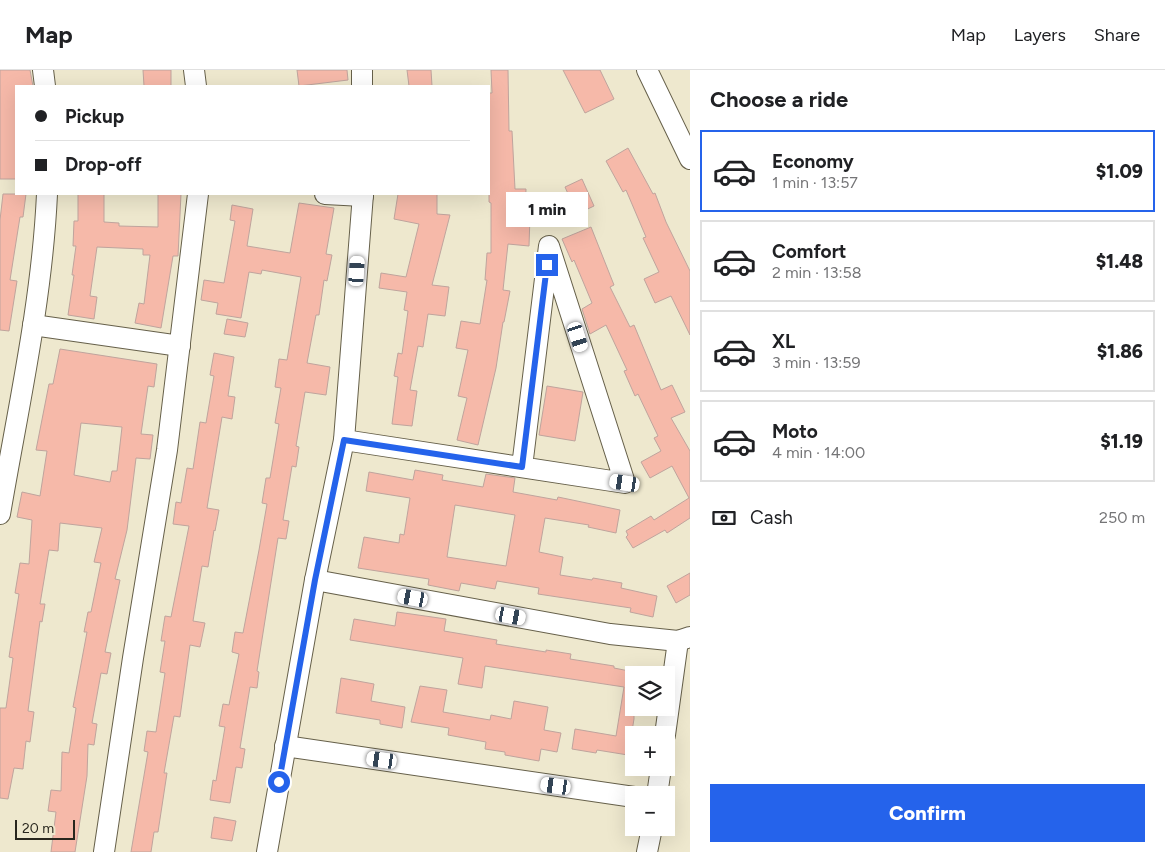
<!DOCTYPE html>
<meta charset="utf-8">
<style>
:root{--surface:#fff;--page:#f6f6f6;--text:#202124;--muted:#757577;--line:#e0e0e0;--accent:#2563eb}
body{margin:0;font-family:Figtree,sans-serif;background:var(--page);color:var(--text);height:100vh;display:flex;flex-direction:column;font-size:19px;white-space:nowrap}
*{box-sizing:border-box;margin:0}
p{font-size:16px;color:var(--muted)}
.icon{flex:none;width:28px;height:28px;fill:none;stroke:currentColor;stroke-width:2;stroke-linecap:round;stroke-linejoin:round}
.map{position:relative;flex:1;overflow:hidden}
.details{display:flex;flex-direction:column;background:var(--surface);width:475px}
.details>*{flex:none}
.banner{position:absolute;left:15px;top:15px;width:475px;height:110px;border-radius:0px;box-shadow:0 5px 20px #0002;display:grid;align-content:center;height:110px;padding:0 20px;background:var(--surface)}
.controls{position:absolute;left:625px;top:596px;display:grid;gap:10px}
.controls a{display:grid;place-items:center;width:50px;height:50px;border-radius:0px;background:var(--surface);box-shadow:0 5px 20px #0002;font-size:25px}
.scale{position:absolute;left:15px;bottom:12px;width:60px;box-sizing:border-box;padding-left:5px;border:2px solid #28261d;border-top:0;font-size:14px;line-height:18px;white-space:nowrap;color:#28261d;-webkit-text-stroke:4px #eee8ce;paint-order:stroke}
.end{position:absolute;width:22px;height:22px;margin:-11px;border:6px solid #2563eb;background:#fff;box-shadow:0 0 0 2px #fff}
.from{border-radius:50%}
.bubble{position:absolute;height:35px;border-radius:0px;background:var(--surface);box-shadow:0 5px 20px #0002;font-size:16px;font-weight:800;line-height:35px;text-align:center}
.car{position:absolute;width:15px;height:30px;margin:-15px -8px;border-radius:6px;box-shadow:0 0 4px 1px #0007;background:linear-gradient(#fff 24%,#345 0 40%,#fff 0 76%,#345 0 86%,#fff 0)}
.banner b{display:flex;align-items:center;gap:18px;height:48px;font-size:19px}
.banner b+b{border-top:1px solid var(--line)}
.banner i{width:12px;height:12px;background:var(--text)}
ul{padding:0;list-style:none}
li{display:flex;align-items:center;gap:15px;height:82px;margin:0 10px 8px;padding:0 10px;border:2px solid var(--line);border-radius:0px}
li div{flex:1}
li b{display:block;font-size:19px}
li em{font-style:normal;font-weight:800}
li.on{border-color:var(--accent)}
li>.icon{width:45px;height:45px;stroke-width:1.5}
h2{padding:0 20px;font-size:22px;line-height:60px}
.pay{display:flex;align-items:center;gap:12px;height:55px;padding:0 20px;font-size:19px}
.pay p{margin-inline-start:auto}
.primary-button{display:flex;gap:10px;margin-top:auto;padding:10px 20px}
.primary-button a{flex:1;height:58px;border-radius:0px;background:var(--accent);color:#fff;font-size:20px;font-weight:800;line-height:58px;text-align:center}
header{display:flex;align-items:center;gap:30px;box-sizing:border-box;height:70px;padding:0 25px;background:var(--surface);border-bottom:1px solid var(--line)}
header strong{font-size:24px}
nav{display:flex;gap:28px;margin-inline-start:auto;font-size:18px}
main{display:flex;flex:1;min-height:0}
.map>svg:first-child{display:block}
.building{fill:#f6b9a9;stroke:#bfa49d;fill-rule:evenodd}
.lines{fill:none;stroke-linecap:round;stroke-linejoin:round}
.minor-casing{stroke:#66604a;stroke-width:22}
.minor{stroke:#fff;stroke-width:20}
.route{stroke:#2563eb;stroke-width:6}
</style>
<header>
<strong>Map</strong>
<nav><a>Map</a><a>Layers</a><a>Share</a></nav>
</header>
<main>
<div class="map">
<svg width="690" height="782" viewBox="0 0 690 782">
<rect width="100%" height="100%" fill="#eee8ce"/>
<!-- building -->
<g class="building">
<path d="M0 0H30L33 16H16V109H0Z"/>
<path d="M143 0H171V16H144Z"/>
<path d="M297 0H347L348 10 299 16Z"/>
<path d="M407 0H431L432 16H409Z"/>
<path d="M491 0H508L509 61H512L515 119H526L525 146H530L529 176 508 174 503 220 510 221 504 252H503L496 298 478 375 457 370 467 328 458 326 468 280 456 278 461 251 480 254 487 210H485L487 183H491V133L489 132V23H492Z"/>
<path d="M563 0H600L614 29 585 43Z"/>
<path d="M628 78 653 124 655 123 666 152 690 201V265L671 226 655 233 644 209 659 202 643 168 646 167 626 120 623 122 606 91Z"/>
<path d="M582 109 594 136 577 144 565 117Z"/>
<path d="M3 124H26L23 147H20L10 210 17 211 9 261 0 260V150Z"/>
<path d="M78 124H104V152L119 153V156L158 157V124H181L178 186H173L161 258 135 253 139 233 144 234 150 185H143V179L97 177 90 226 97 227 94 249 68 245 74 205H72L76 176H73L74 151H78Z"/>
<path d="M398 124H437V144L450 145 432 215 449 217 445 246 428 244 423 277 418 276 410 320 417 321 412 356 392 354 398 307 394 306 398 283 402 284 408 241 404 240 407 222 379 218 381 203 406 207 419 154 394 149Z"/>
<path d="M299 133 334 138 326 184 332 185 327 211 324 210 319 245H316L307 293 330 297 326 325 305 322 296 376 299 377 296 397 292 396 283 450 289 451 286 469 278 468 257 601 259 602 257 618 250 617 240 678 245 679 242 698 236 697 230 733 210 730 213 710 216 711 225 657 219 656 223 634 229 635 239 584 232 582 235 562 243 563 259 480 267 434 262 433 266 408H270L279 354 275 353 281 318 275 317 279 289 287 290 301 207 262 200 261 204 249 202 241 248 216 244 218 233 201 230 204 210 224 213 235 151 230 150 232 135 253 139 247 176 290 183Z"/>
<path d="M591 157 614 215 610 217 630 257 634 255 661 320 672 315 685 342 671 348 690 381V448L667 463 665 460 633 478 626 467 628 465 626 461 651 446 654 450 689 428 672 396 650 408 641 392 661 381 654 368 658 366 638 324 635 326 624 301 627 300 606 255 590 264 582 239 592 233 574 190 572 192 562 169Z"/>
<path d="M227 249 248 253 245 267 224 264Z"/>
<path d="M60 279 157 294 154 317 148 316 141 364 153 365 150 389 136 388 127 460 115 509 120 510 105 582 111 583 107 604 101 603 92 653 97 654 94 675 88 674 87 706 75 782H51L56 742 48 741 51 720 61 721 62 682 69 683 76 638 73 637 87 562H84L88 542H91L101 493 94 492 102 458 60 453 58 481 49 480 40 534H45L42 552 40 551 28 641 34 642 30 672 26 671 23 699 14 698 8 729 0 728V638H6L13 588 9 587 19 524 15 523 20 493 29 494 32 450 17 447 22 422 40 426 47 381 36 380 49 314H53ZM81 353 122 357 117 401H112L110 412 74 405Z"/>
<path d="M214 283 234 287 228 326 235 327 232 349 222 347 207 438 219 440 215 461 214 460 208 497 202 496 193 551 205 553 200 577 190 575 180 647 174 646 164 703H167L158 762H154L151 782H131L148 682 144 681 147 661 156 662 165 603 160 602 165 571H161L165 546 171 547 189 456 173 454 176 432 181 433 187 398 193 399 200 352 206 353 214 306 210 305Z"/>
<path d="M547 316 583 322 575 371 539 365Z"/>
<path d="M415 400 443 405 442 410 483 417 486 404 515 408 513 422 557 430 558 427 620 440 616 463 588 457 589 455 545 448 539 482 563 487 560 505 592 510 593 508 622 513 621 518 657 526 653 547 630 542 631 538 538 524 539 518 497 511 495 519 461 513 459 521 428 515 429 509 358 498 364 467 399 473 400 464 404 465 410 428 366 421 369 402 413 410ZM455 435 515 445 506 496 447 487Z"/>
<path d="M690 503V525L676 533 667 516Z"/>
<path d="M397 542 446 549 444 561 497 570 496 574 546 582V580L571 584 570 589 614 596V598L634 602V649L628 685 597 680 596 683 572 679 575 659 616 666 624 617 485 596 482 618 458 614 463 588 350 570 354 549 395 556Z"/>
<path d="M341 608 374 614 371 631 405 637 402 658 380 654V650L336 643Z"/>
<path d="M420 616 447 620 443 642 490 650 491 645 511 649 514 631 548 637 544 660 561 663 557 682 541 679 539 691 505 685V682L485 679 486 672 448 665 449 658 411 652Z"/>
<path d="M214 747 236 751 232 771 211 768Z"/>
</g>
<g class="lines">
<defs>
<g id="minor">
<path d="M43 0 45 16"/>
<path d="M194 0 196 16"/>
<path d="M362 0V16"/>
<path d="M647 0 690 89"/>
<path d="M325 124 363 126"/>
<path d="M33 255 180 276"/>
<path d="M344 370 625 413 549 176 522 397"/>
<path d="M0 444C18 338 42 232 47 124"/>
<path d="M315 510 610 564 678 571 690 567"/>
<path d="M665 665 678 571"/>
<path d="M285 676 634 727"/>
<path d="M657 725 661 698"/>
<path d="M104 782 133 588 167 380 198 124"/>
<path d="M267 782 315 510 344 370 363 124"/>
<path d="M647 782 652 758"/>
</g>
</defs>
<!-- minor casing -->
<use href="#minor" class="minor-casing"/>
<!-- minor -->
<use href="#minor" class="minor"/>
</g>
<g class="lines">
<!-- route -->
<path class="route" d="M279 712 315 510 344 370 522 397 547 195"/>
</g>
</svg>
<div class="controls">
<a><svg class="icon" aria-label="layers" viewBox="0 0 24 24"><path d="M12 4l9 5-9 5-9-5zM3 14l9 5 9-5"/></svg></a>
<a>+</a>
<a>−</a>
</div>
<div class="scale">20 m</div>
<i class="end from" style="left:279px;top:712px"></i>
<i class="end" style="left:547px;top:195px"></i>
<div class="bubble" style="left:506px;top:122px;width:82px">1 min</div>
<i class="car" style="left:357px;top:201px;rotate:4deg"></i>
<i class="car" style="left:578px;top:267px;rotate:162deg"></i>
<i class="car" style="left:625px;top:413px;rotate:279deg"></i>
<i class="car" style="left:413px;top:528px;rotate:280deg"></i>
<i class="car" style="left:511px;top:546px;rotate:100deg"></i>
<i class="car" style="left:382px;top:690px;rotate:278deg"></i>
<i class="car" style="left:556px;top:716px;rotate:278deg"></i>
<div class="banner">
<b><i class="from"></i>Pickup</b>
<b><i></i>Drop-off</b>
</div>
</div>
<section class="details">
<h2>Choose a ride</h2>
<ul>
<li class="on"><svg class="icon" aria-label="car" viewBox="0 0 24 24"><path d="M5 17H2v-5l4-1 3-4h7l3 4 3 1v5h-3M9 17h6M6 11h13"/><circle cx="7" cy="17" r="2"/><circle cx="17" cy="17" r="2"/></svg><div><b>Economy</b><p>1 min · 13:57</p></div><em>$1.09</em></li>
<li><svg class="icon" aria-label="car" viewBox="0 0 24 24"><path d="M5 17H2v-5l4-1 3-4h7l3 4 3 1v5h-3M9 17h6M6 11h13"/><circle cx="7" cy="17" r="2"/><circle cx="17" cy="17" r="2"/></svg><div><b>Comfort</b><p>2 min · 13:58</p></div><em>$1.48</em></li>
<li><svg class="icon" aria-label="car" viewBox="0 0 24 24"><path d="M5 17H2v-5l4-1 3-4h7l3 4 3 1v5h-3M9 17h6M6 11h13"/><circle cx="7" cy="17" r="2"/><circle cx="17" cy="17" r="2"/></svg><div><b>XL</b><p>3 min · 13:59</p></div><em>$1.86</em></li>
<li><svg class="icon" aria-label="car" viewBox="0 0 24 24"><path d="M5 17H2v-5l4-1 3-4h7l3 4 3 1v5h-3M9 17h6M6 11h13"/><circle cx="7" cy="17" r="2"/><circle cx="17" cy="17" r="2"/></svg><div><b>Moto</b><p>4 min · 14:00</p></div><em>$1.19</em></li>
</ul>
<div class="pay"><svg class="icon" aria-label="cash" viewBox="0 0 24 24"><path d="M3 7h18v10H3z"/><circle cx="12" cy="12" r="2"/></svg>Cash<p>250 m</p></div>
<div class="primary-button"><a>Confirm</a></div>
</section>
</main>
